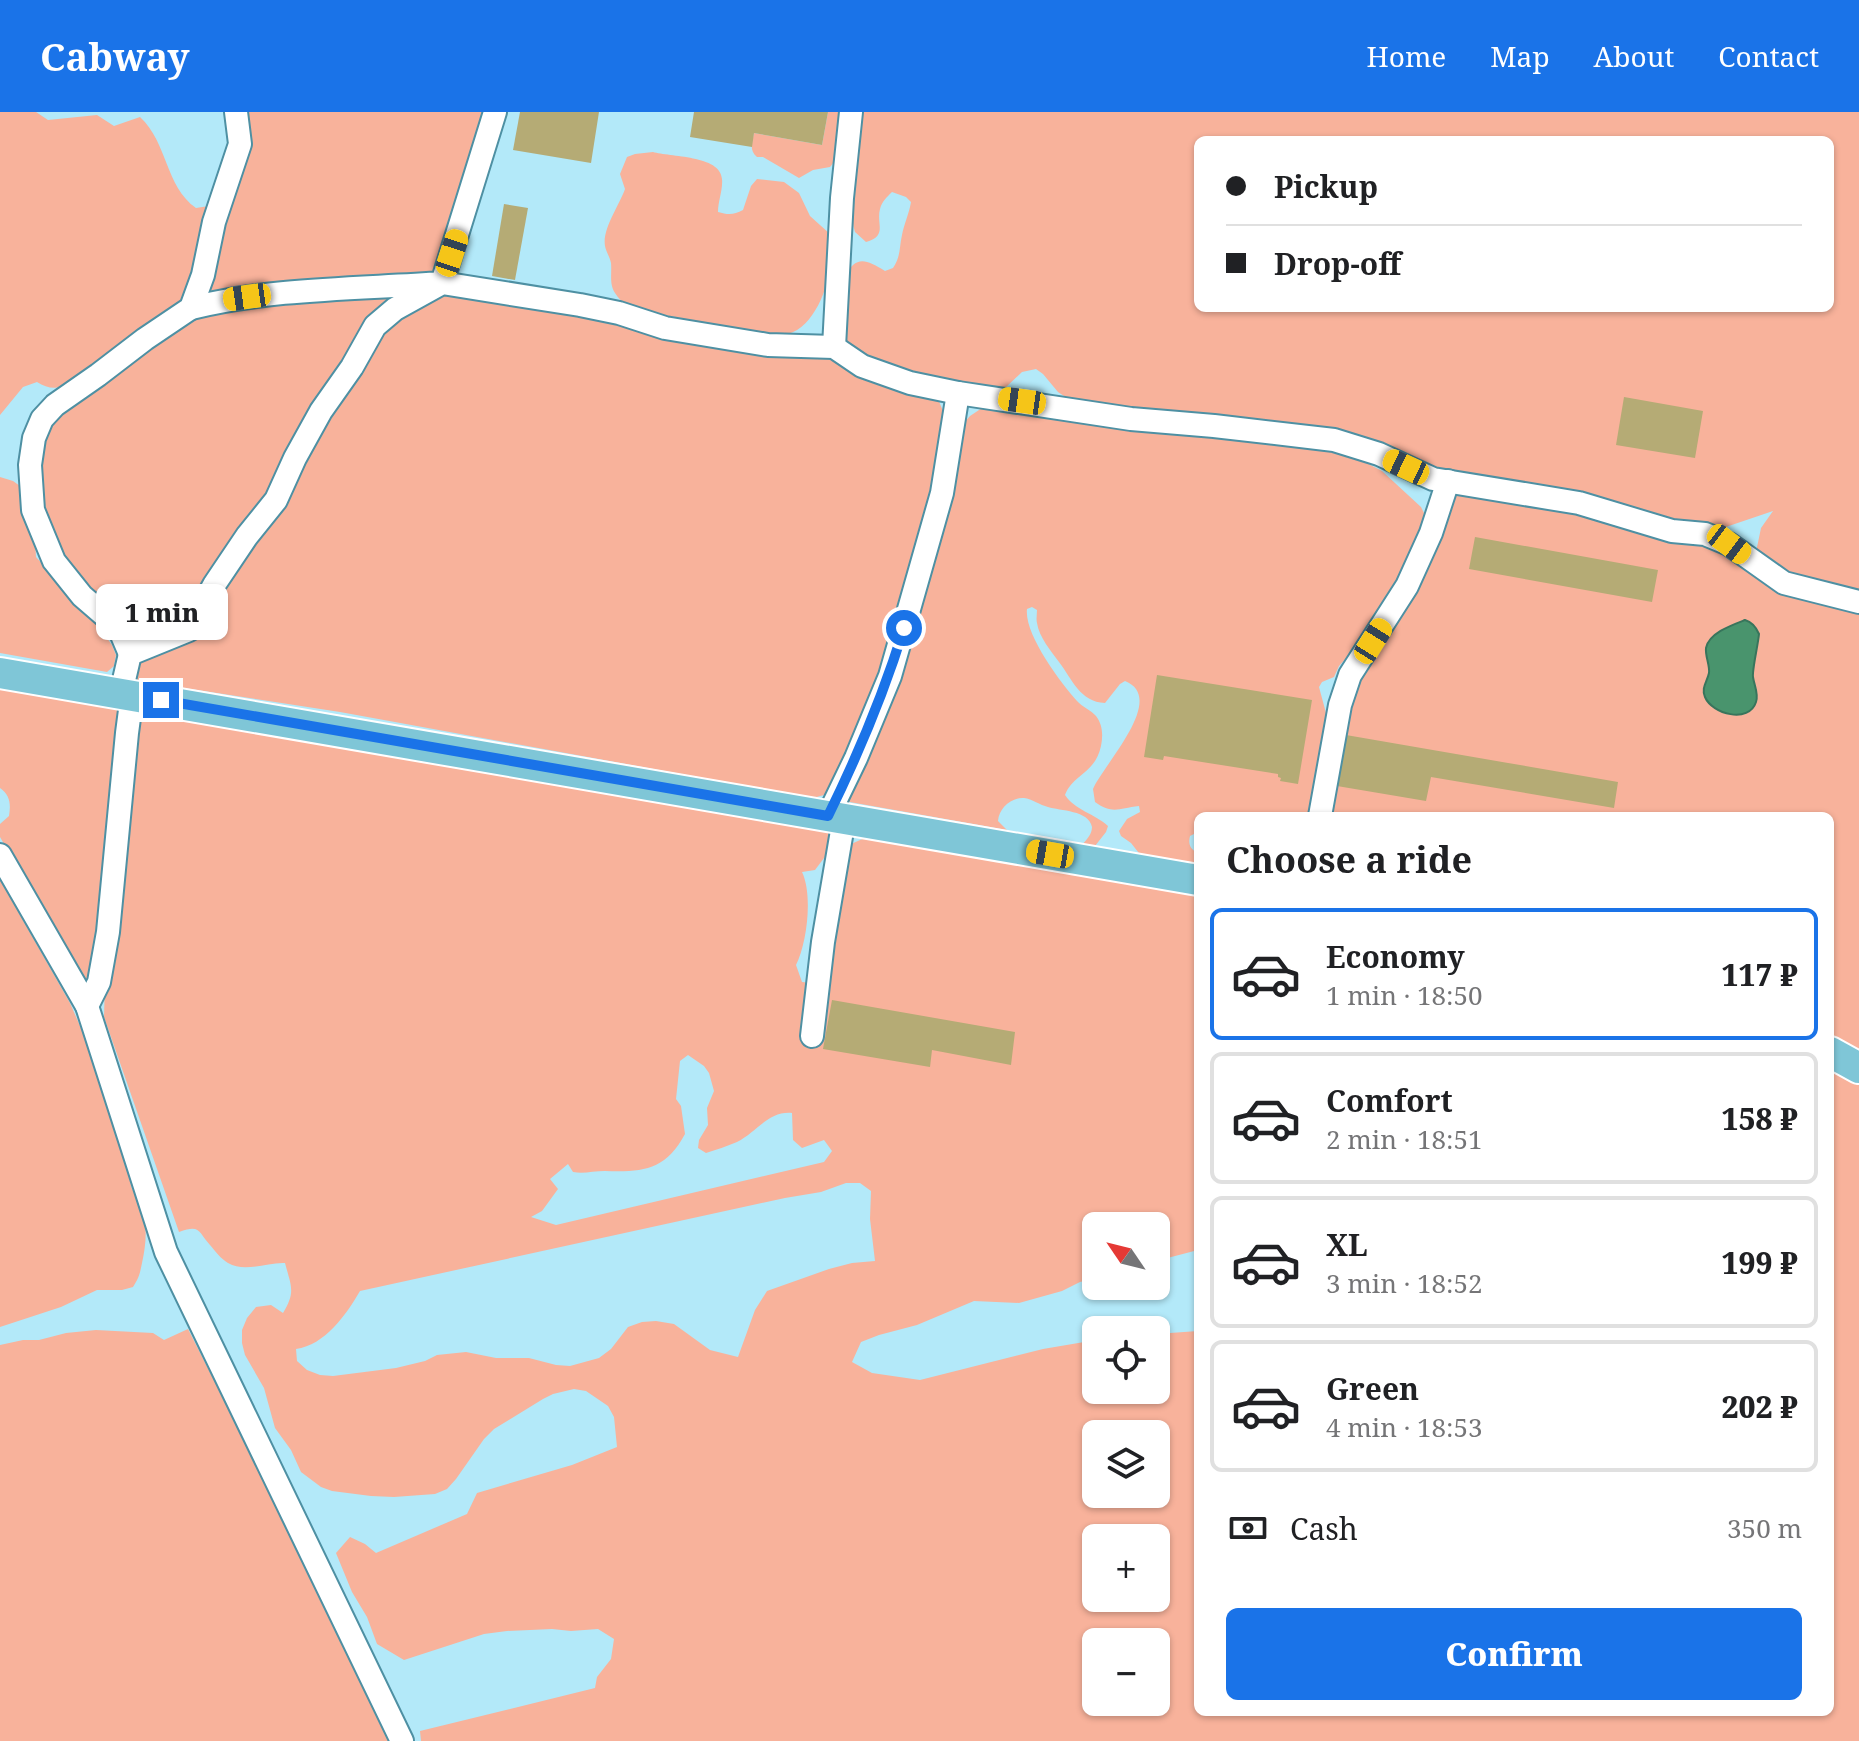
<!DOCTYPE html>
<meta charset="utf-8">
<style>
:root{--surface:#fff;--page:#f2f2f2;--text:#202124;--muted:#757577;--line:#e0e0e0;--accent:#1a73e8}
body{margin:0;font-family:"Noto Serif",serif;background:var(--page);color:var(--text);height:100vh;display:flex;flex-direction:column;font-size:30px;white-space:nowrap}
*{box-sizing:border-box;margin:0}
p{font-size:26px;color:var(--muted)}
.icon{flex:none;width:44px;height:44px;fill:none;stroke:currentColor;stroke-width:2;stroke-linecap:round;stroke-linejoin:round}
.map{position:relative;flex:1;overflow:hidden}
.side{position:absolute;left:1194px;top:700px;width:640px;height:904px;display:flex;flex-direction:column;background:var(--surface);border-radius:12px;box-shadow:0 2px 6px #0004}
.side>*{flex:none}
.top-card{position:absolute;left:1194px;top:24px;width:640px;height:176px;border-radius:12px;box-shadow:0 2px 6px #0004;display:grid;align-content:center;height:176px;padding:0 32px;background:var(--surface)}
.needle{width:52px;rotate:305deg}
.tools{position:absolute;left:1082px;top:1100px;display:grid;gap:16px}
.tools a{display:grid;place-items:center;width:88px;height:88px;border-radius:12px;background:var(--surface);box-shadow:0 2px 6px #0004;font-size:40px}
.end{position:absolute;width:36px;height:36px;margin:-18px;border:10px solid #1a73e8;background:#fff;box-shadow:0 0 0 4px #fff}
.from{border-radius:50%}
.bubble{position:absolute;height:56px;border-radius:12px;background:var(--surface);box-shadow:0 2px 6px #0004;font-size:26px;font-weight:800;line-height:56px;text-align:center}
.car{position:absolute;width:24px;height:48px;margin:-24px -12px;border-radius:10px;box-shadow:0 0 6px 2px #0007;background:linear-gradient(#f5c518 24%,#345 0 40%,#f5c518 0 76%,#345 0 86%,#f5c518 0)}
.top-card b{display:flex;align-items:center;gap:28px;height:76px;font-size:30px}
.top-card b+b{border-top:2px solid var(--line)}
.top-card i{width:20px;height:20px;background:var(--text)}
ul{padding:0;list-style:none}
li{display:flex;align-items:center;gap:24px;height:132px;margin:0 16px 12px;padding:0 16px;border:4px solid var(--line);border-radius:12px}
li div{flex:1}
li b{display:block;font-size:30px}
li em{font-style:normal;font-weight:800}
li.selected{border-color:var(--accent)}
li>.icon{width:72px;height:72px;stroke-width:1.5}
h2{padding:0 32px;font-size:36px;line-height:96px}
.pay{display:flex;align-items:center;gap:20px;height:88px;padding:0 32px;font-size:30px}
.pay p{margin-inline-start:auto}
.action{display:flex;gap:16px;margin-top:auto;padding:16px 32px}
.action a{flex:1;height:92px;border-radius:12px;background:var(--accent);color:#fff;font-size:32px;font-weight:800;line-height:92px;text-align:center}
header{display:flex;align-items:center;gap:48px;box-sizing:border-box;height:112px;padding:0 40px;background:var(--accent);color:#fff}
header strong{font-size:38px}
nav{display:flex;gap:44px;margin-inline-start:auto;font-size:28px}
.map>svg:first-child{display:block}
.green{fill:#f8b29b;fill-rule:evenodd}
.water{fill:#49946d;stroke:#38755c;stroke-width:2}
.building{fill:#b5ab75}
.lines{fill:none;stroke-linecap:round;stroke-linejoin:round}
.minor-casing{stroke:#4e90a3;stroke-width:26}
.major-casing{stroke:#fff;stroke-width:34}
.minor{stroke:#fff;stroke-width:22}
.major{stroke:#7fc6d7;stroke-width:30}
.route{stroke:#1a73e8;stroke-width:10}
</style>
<header>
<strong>Cabway</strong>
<nav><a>Home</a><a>Map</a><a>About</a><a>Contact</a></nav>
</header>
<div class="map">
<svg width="1859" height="1629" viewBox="0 0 1859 1629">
<rect width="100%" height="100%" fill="#b3e9f9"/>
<!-- green -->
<g class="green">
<path d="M0 0H36L48 8 97 3 114 14 140 5C168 31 165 74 196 96L209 94 183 189 128 228H123C112 240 76 271 61 275 52 277 45 275 37 270L23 275 0 303Z"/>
<path d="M246 0H491L440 169 211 183 207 180Z"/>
<path d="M828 0H840C841 4 836 46 834 49 833 51 832 53 830 55L813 58 799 66 763 45H757C749 38 752 31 754 21L822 33Z"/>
<path d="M861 0H1859V485L1802 470 1756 440 1761 416 1773 399 1717 418 1450 365 1334 325 1329 315H1321L1292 311 1186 305 1152 297 1106 294 1077 288H1070L1058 280 1043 262 1036 257 1022 260 1005 276H998L976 274 869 252 847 231 844 223 848 182 844 166C856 143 865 147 885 159L893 156C901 144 899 136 902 123 904 112 909 102 911 90L906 85 892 80C887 85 882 89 880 97 876 112 888 124 866 130L855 120C848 97 855 74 858 51 860 34 858 17 861 0ZM1198 28H1830V196H1198Z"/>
<path d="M653 40C669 45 721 43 722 67 723 78 718 89 718 100 728 103 734 103 743 98L751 74 757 67 784 70 799 81 810 104 830 122C830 132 832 143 831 152 828 176 814 215 788 222 757 229 711 214 681 206 660 201 628 203 615 181 609 172 612 161 611 151 610 145 606 140 605 134 602 117 620 92 625 77L620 62 627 45 635 42Z"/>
<path d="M421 176 391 196 283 362 182 513 134 530C87 478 37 430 37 355 37 341 43 325 46 312L185 211 221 199Z"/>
<path d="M443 178 825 242 938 287 945 304 933 376 871 596 832 676 824 683 813 686 340 600 132 568 134 551 185 531 378 221Z"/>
<path d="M982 296 1015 299 1055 307 1310 334 1361 348 1382 359 1421 395 1425 403 1426 411 1418 438 1356 535 1339 554 1334 565 1322 570 1319 575 1326 601 1331 606 1311 704H1198V720L1190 724C1188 732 1190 737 1198 741V756L1142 745 1131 731 1121 724 1119 719 1127 707 1140 700 1139 694C1119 696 1113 703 1095 690L1093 677C1103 653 1168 586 1125 569L1120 572 1105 591C1080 590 1072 567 1059 550 1051 539 1039 525 1037 511 1036 507 1037 502 1037 498L1032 495 1027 497C1024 522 1060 570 1077 589 1082 595 1091 598 1096 604 1103 613 1103 624 1101 634 1095 662 1073 662 1065 683 1075 698 1095 702 1108 714L1106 720 1095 734 1083 732C1087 727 1092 722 1092 715 1089 698 1060 699 1048 695 1040 693 1032 687 1024 686 1011 685 999 696 998 709L1007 718 844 689 960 315 970 304Z"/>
<path d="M0 365 13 369 20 374C24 399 36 420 36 445L92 506 112 533 116 543 114 554 107 560 0 541Z"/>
<path d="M1467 378 1702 427 1859 496V939L1830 924V704H1325L1346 593 1452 386ZM1745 508 1759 522 1752 562 1756 575 1724 601 1708 590V550L1706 542 1714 523Z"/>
<path d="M0 570 110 590 121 598 98 867 86 875 0 725V712L9 704C11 692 10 683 0 676Z"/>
<path d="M147 599 828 715 835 726 830 738 815 758 802 760C813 783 807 831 796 853L802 870 822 872 832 863 827 855 849 733 869 724 1198 779V1138L1156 1149V1114H1096V1166L1080 1170 1062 1179 1019 1191 974 1189 917 1213 879 1223 861 1230 852 1250 872 1261 920 1268 1043 1237 1096 1228V1278H1156V1222L1198 1219V1600H1830V950L1859 966V1629H421L420 1619 595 1576 597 1565 611 1547 614 1527 598 1517 571 1519 552 1517 507 1519 484 1522 404 1548 377 1532 367 1505 352 1480 336 1441 350 1425 365 1432 376 1441 467 1402 477 1381 572 1353 617 1335 614 1305 608 1294 586 1279 574 1277 553 1282 543 1287 494 1317 484 1327 456 1367 447 1377 435 1382 394 1385 371 1384 332 1379 321 1375 301 1360 291 1338 275 1316 264 1276 245 1243 242 1231V1218L247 1206 256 1195 271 1193 283 1201C296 1180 291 1174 285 1151 267 1150 245 1161 228 1151 221 1147 215 1139 210 1133 198 1120 201 1112 179 1120L104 905 105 869 133 613 141 602ZM688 943 704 954 709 961 714 979 707 996 708 1013 699 1028 698 1036 706 1041C716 1038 727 1034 737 1030 757 1020 768 999 792 1001L793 1028 802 1036 824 1028 832 1039 824 1050 556 1113 531 1105 542 1099 558 1077 550 1067 568 1052 573 1060C584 1062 593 1059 605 1059 643 1060 665 1059 685 1022L681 994 676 987 680 949ZM846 1071H860L871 1079 870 1107 875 1149 852 1151 829 1157 767 1179 755 1198 738 1245 710 1238 674 1212 656 1209 642 1210 628 1215 611 1237 599 1246 570 1254 556 1253 529 1246H496L466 1240 437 1243 425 1249 396 1256 333 1264 320 1263 307 1258 297 1249 296 1237C325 1233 346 1203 360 1179L785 1086 821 1080ZM1096 1322H1156V1382H1096ZM1096 1426H1156V1486H1096ZM1096 1530H1156V1590H1096Z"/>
<path d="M0 768 70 891 103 967 132 1077C148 1100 148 1124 142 1151 140 1161 139 1166 133 1175L122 1178H97L61 1195 0 1215Z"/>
<path d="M188 1217 344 1525 390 1629H0V1233L23 1228H39L66 1221 96 1218 153 1221 164 1228Z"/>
</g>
<!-- water -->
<path class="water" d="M1745 508C1752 510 1756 515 1759 522 1758 533 1752 558 1753 565 1754 573 1759 582 1756 590 1749 612 1712 602 1705 585 1701 576 1707 570 1709 561 1710 553 1705 544 1706 536 1709 521 1732 513 1745 508Z"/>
<!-- building -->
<g class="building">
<path d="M520 0H599L591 51 513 38Z"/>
<path d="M694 0H828L822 33 754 21 752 35 690 25Z"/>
<path d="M504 92 528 96 515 168 492 164Z"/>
<path d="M1624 285 1703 299 1695 346 1616 333Z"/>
<path d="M1475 425 1658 458 1652 490 1469 457Z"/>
<path d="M1157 563 1312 588 1298 672 1280 669 1281 666 1278 665V662L1164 644 1163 648 1144 645Z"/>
<path d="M1346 623 1618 670 1614 696 1431 665 1426 689 1337 674Z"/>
<path d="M832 888 1015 920 1011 953 932 938 930 955 823 937Z"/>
</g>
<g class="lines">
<defs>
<g id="minor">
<path d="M191 196C273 176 359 177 442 171L495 0"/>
<path d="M834 235 842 86 851 0"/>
<path d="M130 542 119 516 82 484 54 449 33 398 30 353 34 326 42 307 55 293 98 263 145 227 191 196 203 163 214 110 240 32 236 0"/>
<path d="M121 581 130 542 189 518 214 473 247 424 276 388 295 346 321 299 352 255 375 214 395 197 442 171 580 193 619 201 665 216 768 233 834 235 862 254 910 271 958 281 1131 307 1214 314 1334 328 1379 342 1433 367 1579 391 1672 419 1705 422 1729 432 1784 471 1859 490"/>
<path d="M828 704 856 646 890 564 942 381 958 281"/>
<path d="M1320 704 1340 593 1350 563 1407 474 1431 421 1448 369"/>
<path d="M0 743 87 894 166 1140 402 1629"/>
<path d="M87 894 99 870 108 820 127 621 132 583"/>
<path d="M812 924 823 830 844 707"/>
</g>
<g id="major">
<path d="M0 561 1198 768"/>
<path d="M1830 940 1859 956"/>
</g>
</defs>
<!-- minor casing -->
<use href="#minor" class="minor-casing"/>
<!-- major casing -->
<use href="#major" class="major-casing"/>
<!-- minor -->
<use href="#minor" class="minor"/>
<!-- major -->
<use href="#major" class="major"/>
</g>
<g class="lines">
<!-- route -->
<path class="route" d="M161 588 828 704C858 643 884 581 904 516"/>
</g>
</svg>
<div class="tools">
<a><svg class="needle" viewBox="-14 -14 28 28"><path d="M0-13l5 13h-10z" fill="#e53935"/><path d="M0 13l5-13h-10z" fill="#757577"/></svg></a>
<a><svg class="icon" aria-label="locate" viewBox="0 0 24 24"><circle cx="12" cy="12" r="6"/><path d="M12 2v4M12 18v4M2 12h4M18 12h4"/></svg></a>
<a><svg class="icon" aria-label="layers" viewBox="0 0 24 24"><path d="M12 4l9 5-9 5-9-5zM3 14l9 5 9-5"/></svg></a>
<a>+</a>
<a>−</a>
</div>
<i class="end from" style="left:904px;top:516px"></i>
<i class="end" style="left:161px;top:588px"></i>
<div class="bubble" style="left:96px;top:472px;width:132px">1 min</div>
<i class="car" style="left:452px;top:141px;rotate:18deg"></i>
<i class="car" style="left:247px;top:185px;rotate:262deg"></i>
<i class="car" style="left:1022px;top:289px;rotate:278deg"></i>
<i class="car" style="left:1406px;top:355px;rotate:295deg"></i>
<i class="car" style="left:1729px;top:432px;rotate:127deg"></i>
<i class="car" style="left:1373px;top:529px;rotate:32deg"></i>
<i class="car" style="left:1050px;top:742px;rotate:280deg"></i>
<div class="top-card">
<b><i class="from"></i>Pickup</b>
<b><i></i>Drop-off</b>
</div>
<section class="side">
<h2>Choose a ride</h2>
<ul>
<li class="selected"><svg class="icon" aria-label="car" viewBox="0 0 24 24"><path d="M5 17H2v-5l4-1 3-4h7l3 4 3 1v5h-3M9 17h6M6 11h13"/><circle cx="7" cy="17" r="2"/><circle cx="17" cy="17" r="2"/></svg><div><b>Economy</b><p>1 min · 18:50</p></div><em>117 ₽</em></li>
<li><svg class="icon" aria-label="car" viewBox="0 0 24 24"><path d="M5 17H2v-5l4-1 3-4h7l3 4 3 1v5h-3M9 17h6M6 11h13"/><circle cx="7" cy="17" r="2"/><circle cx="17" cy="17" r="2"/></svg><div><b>Comfort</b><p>2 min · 18:51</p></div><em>158 ₽</em></li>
<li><svg class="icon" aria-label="car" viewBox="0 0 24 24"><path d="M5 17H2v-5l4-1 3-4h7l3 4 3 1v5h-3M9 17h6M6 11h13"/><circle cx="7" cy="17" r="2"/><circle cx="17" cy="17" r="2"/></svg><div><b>XL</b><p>3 min · 18:52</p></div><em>199 ₽</em></li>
<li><svg class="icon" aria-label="car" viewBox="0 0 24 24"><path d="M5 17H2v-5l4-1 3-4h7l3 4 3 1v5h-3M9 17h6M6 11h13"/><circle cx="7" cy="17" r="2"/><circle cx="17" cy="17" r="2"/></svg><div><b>Green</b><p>4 min · 18:53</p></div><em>202 ₽</em></li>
</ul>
<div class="pay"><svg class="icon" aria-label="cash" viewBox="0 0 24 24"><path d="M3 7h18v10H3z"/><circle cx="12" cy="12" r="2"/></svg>Cash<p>350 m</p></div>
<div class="action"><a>Confirm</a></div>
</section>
</div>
